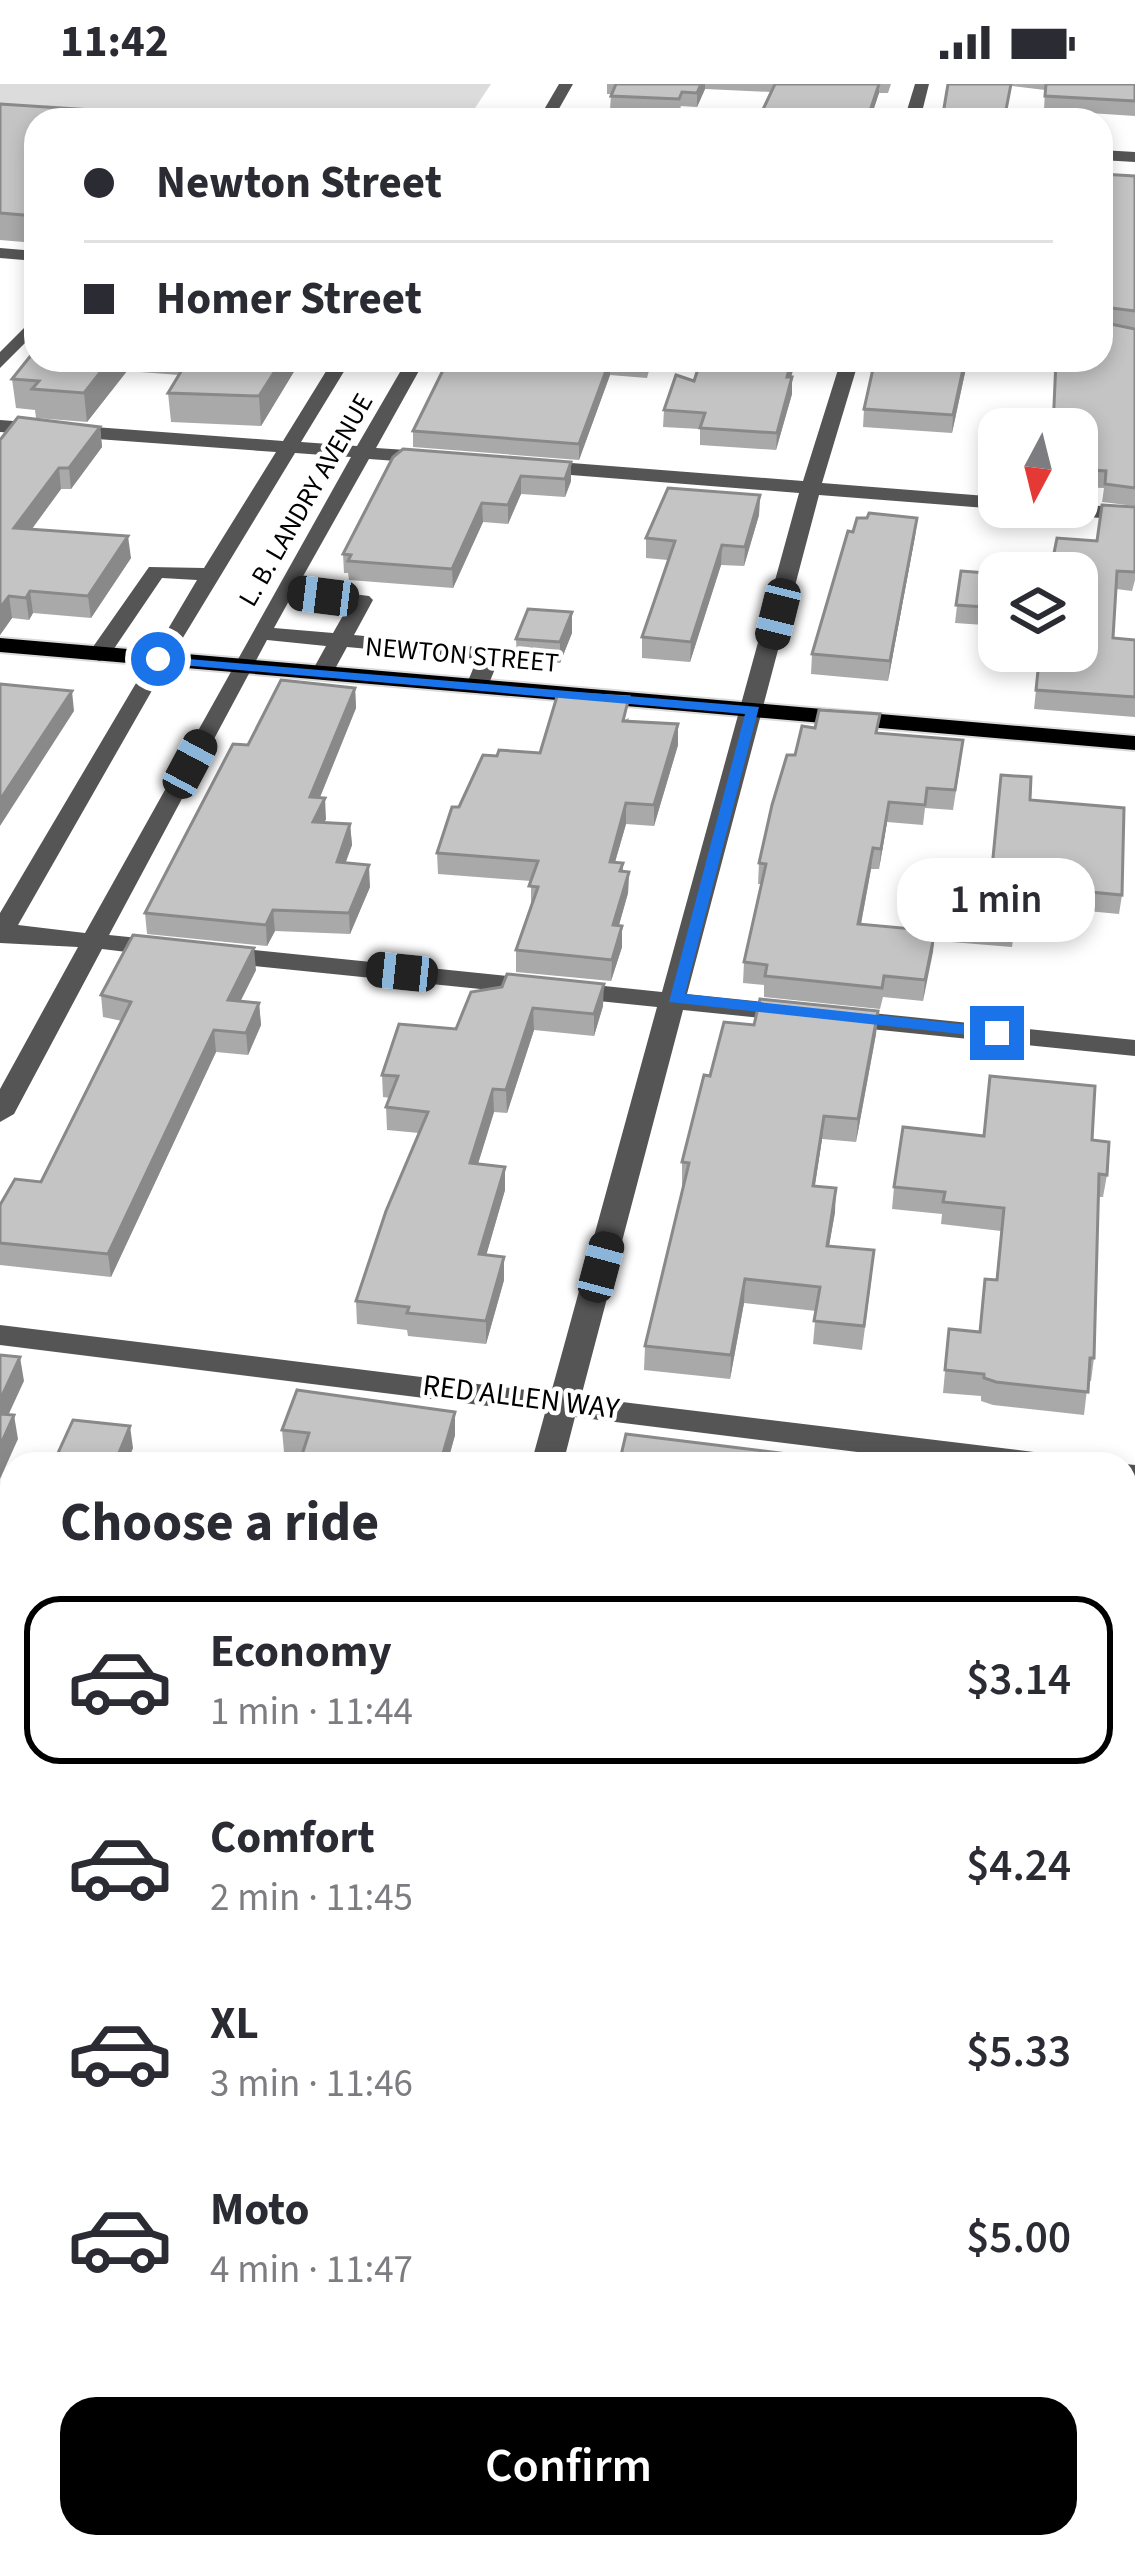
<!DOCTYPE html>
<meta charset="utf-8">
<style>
:root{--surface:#fff;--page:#f7f7f7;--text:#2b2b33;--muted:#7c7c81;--line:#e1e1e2;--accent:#000}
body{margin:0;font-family:"Source Sans 3",sans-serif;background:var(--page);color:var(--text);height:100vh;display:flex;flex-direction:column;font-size:45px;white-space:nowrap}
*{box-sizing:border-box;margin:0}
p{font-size:39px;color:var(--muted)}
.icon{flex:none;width:66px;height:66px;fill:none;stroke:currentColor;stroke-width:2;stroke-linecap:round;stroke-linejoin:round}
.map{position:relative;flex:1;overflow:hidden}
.sheet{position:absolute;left:0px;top:1368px;width:1137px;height:1107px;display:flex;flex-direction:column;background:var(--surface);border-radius:36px 36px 0 0;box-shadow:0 6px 18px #0003}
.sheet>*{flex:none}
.guide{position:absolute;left:24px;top:24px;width:1089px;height:264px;border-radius:36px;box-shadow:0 6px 18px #0003;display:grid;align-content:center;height:264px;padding:0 60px;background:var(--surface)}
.needle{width:78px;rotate:187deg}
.controls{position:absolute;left:978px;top:324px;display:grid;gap:24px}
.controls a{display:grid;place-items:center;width:120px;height:120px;border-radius:24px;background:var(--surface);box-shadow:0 6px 18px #0003;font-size:60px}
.end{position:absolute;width:54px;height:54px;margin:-27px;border:15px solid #1a73e8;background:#fff;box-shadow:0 0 0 6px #fff}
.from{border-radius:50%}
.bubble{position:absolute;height:84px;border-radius:36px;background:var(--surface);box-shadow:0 6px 18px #0003;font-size:39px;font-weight:600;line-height:84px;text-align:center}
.car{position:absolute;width:36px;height:72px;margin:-36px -18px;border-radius:15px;box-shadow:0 0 9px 3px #0007;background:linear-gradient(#222 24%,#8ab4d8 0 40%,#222 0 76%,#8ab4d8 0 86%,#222 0)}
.guide b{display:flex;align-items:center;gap:42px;height:114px;font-size:45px}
.guide b+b{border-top:3px solid var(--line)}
.guide i{width:30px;height:30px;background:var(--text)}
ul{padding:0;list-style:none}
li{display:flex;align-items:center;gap:36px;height:168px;margin:0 24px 18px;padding:0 36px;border:6px solid transparent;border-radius:36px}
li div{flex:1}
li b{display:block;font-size:45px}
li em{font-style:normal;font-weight:600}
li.active{border-color:var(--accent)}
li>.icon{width:108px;height:108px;stroke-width:1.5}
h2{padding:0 60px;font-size:54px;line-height:144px}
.button{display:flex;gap:24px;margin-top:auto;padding:24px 60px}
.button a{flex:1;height:138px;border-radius:36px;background:var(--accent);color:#fff;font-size:48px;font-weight:600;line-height:138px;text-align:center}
.status{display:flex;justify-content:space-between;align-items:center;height:84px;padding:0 60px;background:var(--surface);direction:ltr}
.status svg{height:33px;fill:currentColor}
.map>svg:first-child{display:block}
.green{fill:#dcdcdc}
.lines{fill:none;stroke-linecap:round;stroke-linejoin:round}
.major-casing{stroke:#dbdbdb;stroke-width:4}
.minor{fill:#555;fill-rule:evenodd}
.major{fill:#000;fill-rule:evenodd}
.wall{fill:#a9a9a9}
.shaded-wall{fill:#898989}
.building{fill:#c4c4c4;stroke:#898989;stroke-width:3}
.route{fill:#1a73e8}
.labels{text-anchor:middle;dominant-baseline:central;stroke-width:9;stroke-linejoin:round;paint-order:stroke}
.far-street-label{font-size:27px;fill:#000;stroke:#fff}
.street-label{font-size:30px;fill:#000;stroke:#fff}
</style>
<div class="status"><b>11:42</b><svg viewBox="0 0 49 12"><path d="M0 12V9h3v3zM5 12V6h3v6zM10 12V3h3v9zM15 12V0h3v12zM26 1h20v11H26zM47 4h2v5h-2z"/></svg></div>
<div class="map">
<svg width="1135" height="2473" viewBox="0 0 1135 2473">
<rect width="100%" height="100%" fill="#fff"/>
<!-- green -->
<path class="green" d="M0 0H491L467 36H192L0 24Z"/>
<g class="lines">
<defs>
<path id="major" d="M0 554 1135 652V666L0 568Z"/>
</defs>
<!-- major casing -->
<use href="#major" class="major-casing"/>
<!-- minor -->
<g class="minor">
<path d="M559 0H573L556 30 590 36H516L488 30 496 25 542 29Z"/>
<path d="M915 0H929L920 36H904Z"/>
<path d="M1101 66 1135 68V78L1101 76Z"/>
<path d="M0 164 36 167V177L0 174Z"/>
<path d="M36 232V248L0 284V268Z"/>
<path d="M333 276H351L301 358 357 362 407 276H425L376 364 437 368 447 374 437 380 369 375 297 503 369 512 373 516 354 551 498 565 501 570 488 602 477 609 466 602 477 575 347 563 330 594 322 596 311 589 326 562 267 556 109 851 168 857 181 865 168 873 102 865 14 1030 0 1038V1005L78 863 0 859V829L197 496 162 494 107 575 99 577 88 570 149 483 204 484 276 368 0 348V336L283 357ZM295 369 351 373 85 849 18 841 170 575ZM290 515 349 521 333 549 274 544Z"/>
<path d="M841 276H859L822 399 999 413V423H1006L999 425 819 411 687 910 1135 956V972L683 926 581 1313 1042 1369 1053 1372 1058 1380H955L575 1333 563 1380H531L545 1329 0 1261V1241L551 1309 657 923 216 878 203 870 216 862 662 908 799 409 533 388 523 382 533 376 803 397Z"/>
<path d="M1077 420 1135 425V437L1043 429 1033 423Z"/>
<path d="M1125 1380 1135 1381V1403L1125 1402Z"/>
<path d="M0 1779 12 1780V1810L0 1809Z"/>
<path d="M0 1879 12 1880V1912L0 1909Z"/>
<path d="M1125 1947 1135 1948V1980L1125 1979Z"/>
<path d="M1125 2049 1135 2051V2085L1125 2083Z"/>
<path d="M230 2463H274L272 2473H226Z"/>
</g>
<!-- major -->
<use href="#major" class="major"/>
</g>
<!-- wall -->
<g class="wall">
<path d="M607 0H891L888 9H879L870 36H758L771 8 705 5 697 23 681 22 678 30 610 26 611 10H607Z"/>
<path d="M948 0H1135V32L1044 26 1045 6 1012 2Z"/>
<path d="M0 20 155 30V36H36V159L0 156Z"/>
<path d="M1101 90 1135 92V244L1121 242 1135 245V422L1102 418 1104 404 1077 403V345H1052L1056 276H1101Z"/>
<path d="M36 276H301L261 342 171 338 168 309 179 291 127 287 87 338 36 334 35 326 16 324 12 295Z"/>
<path d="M448 276H652L647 294 610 291 579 376 413 363V347Z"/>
<path d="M701 276H795L791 293 792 310 776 366 700 361V345L663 343 664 326 694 297Z"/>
<path d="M875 276H994L993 285 966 284 952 349 863 343 864 325Z"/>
<path d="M100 343 102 363 71 405H61L32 445 131 474 91 534 33 529 29 536 12 534 0 551V356Z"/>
<path d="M393 373 571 378V397L565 413 521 410 508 440 483 438 453 504 349 496 348 489H344L343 470Z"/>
<path d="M760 411 759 431 744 482 721 481 690 578 642 574V553L668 476 646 474V454Z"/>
<path d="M1135 423V496L1132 507 1116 505 1113 554 1135 556V633L1034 625 1040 567 1097 457Z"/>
<path d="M917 434 915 452 888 597 811 590 812 570 853 448Z"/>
<path d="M961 487 999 490V542L955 539Z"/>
<path d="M572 549 560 579 517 575 516 555Z"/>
<path d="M355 604 356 624 320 713 326 735 324 739 350 740 352 761 345 779 370 803 350 850 275 847 267 862 147 850 145 829 248 661Z"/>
<path d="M629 634 628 637 678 661 654 742 626 740 615 778 623 779V788H629L628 809 619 841 622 863 611 897 516 888V866L531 823V797L438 790 437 769 459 723 540 669Z"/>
<path d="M878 649 961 676 953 726 925 724 923 741 887 738 879 785H871L861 840 935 847 923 917 883 913 880 925 764 913V901L743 899 744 878 762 800H758L759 779 795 671Z"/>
<path d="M1030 716 1122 811 1119 830 1024 821 1021 849 1014 848 1012 863 939 857 941 837 992 784Z"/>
<path d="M256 886 240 918 259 919 261 941 248 971 216 968 111 1193 0 1181V1121L41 1098 122 937 103 933 101 911Z"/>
<path d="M471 908 603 922 594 952 534 946 507 1029 494 1028 478 1080 505 1083V1106L486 1171 504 1173V1196L486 1260 408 1252 407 1246 357 1240 356 1217 419 1049 387 1046 386 1023 390 1014 383 1013 382 991 456 945Z"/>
<path d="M878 927 876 950 856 1058 822 1055 815 1102 835 1128 829 1162 872 1190 862 1266 813 1260 816 1227 744 1219 730 1295 644 1286 645 1262 683 1102 682 1101V1078L754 941Z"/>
<path d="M984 1052 1092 1056 1107 1091 1103 1113H1098L1094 1274 1091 1297H1088L1084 1331 993 1321 981 1317V1312L943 1309 949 1245 979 1248 996 1196 1001 1147 941 1140 942 1130 892 1125 894 1103Z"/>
<path d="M455 1328V1351L447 1380H299L302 1371 284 1368 282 1346Z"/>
<path d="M133 1364 126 1380H60L58 1369Z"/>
<path d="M0 1531 12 1532V1590L0 1589Z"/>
<path d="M0 1995 12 1997V2165L0 2163V2084L9 2061 0 2059Z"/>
<path d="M0 2193 12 2194V2308L0 2306Z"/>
<path d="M0 2346 12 2348V2416L0 2414Z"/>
<path d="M341 2463H557L556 2473 531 2469Z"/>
</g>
<!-- shaded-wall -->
<g class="shaded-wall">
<path d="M701 0H705V5L697 23V9Z"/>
<path d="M879 0V9L870 36H867Z"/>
<path d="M110 276H126L127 287 87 338 84 309Z"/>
<path d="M282 276H301L261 342 259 312Z"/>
<path d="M610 276V291L579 376V360Z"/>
<path d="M792 276H795V280L786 310 787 293Z"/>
<path d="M965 276 966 284 952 349 953 331Z"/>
<path d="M792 293V310L776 366 777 349Z"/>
<path d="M100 343 102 363 71 405 69 384Z"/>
<path d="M571 378V397L565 413V395Z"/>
<path d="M59 384 61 405 17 465 14 444Z"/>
<path d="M521 392V410L508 440V421Z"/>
<path d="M760 411 759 431 744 482 745 463Z"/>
<path d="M482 419 483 438 453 504 452 485Z"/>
<path d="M917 434 915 452 888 597 890 577Z"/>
<path d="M128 452 131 474 91 534 88 512Z"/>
<path d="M722 461 721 481 690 578 691 558Z"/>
<path d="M30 507 33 529 29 536 26 514Z"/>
<path d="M9 512 12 534 0 551V524Z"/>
<path d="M572 528V549L560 579V558Z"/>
<path d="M355 604 356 624 312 733 310 713Z"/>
<path d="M72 607 74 627 0 742V716Z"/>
<path d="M678 640V661L654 742V721Z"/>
<path d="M325 714 326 735 314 759 313 738Z"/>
<path d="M889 718 887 738 879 785 881 765Z"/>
<path d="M626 719V740L609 799 610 778Z"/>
<path d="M350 740 352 761 338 800 337 778Z"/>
<path d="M873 764 871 785 857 861 858 840Z"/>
<path d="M369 781 370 803 350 850 349 829Z"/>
<path d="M629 788 628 809 613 862V841Z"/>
<path d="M273 826 275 847 267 862 266 841Z"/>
<path d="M622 842V863L611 897 612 876Z"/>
<path d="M935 847 933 868 923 917 925 896Z"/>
<path d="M254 864 256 886 230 938 228 916Z"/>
<path d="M604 900 603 922 594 952V930Z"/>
<path d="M259 919 261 941 248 971 246 949Z"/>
<path d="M533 924 534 946 507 1029 506 1006Z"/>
<path d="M878 927 876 950 856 1058 858 1035Z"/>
<path d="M214 946 216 968 111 1193 108 1170Z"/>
<path d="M493 1005 494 1028 471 1102 470 1079Z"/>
<path d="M824 1032 822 1055 811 1125 813 1102Z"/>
<path d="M505 1083V1106L480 1193 479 1170Z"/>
<path d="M836 1104 835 1128 825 1185 827 1162Z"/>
<path d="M504 1173V1196L486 1260V1237Z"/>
<path d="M745 1195 744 1219 730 1295 731 1271Z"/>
<path d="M20 1273 24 1297 0 1349V1316Z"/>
<path d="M455 1328V1351L447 1380H440Z"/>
<path d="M14 1331 18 1355 0 1395V1362Z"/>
<path d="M130 1342 133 1364 126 1380H117L116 1376Z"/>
</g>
<!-- building -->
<g class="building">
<path d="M616 0H701L697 9 682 8 679 15 611 12Z"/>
<path d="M775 0H879L867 36H758Z"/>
<path d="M948 0H1011L1004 36H942Z"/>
<path d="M1046 0H1135V17L1045 12Z"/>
<path d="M0 20 155 30 149 36H36V132L0 129Z"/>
<path d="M1101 90 1135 92V227L1103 223 1101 230Z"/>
<path d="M1101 238 1135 245V404L1105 400 1106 387 1077 385V345H1053L1056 276H1101Z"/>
<path d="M36 265V276H110L84 309 32 305 39 297 12 295Z"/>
<path d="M188 276H282L259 312 168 309Z"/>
<path d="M448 276H610L579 360 413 347Z"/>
<path d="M701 276H792L787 293H792L777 349 700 344 705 329 664 326 676 291 694 297Z"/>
<path d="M875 276H965L953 331 864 325Z"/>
<path d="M18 333 100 343 69 384H59L14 444 128 452 88 512 30 507 26 514 9 512 0 524V356Z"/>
<path d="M403 365 571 378 565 395 521 392 508 421 482 419 452 485 348 477 351 471 343 470 393 373Z"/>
<path d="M668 404 760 411 745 463 722 461 691 558 642 553 675 457 646 454Z"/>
<path d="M1102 421 1135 423V488L1117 487 1113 554 1135 556V613L1036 606 1040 567H1077V489H1050L1057 454 1097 457Z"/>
<path d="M869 429 917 434 890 577 812 570 848 447 853 448 857 434H867Z"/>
<path d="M961 487 999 490V524L956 521Z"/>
<path d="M528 525 572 528 560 558 516 555Z"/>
<path d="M281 596 355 604 310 713 325 714 313 738 350 740 337 778 369 781 349 829 273 826 266 841 145 829 233 660 248 661Z"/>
<path d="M0 600 72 607 0 716Z"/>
<path d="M558 609 629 613 623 637 678 640 654 721 626 719 610 778 623 779 620 787 629 788 613 841 622 842 612 876 516 866 538 803 529 802 538 777 437 769 452 723H459L483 671 497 672 499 666 540 669Z"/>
<path d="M819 626 880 630 876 649 963 656 955 706 927 704 925 721 889 718 881 765 873 764 858 840 935 847 925 896 884 892 882 904 765 892 767 881 744 878 766 780 759 779 772 721 787 671H795L802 642 815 644Z"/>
<path d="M1001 691 1031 693 1030 716 1124 724 1122 811 1026 802 1023 829H1016L1014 844 941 837 949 780 992 784Z"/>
<path d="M133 851 254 864 228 916 259 919 246 949 214 946 108 1170 0 1159V1121L15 1095 41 1098 131 918 101 911Z"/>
<path d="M507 890 604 900 594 930 533 924 506 1006 493 1005 470 1079 505 1083 479 1170 504 1173 486 1237 407 1229 409 1223 356 1217 386 1127 428 1028 386 1023 398 992 382 991 399 940 456 945 471 908 502 903Z"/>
<path d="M760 915 878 927 858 1035 824 1032 813 1102 836 1104 827 1162 874 1166 864 1242 814 1237 820 1203 745 1195 731 1271 645 1262 689 1079 682 1078 704 991 710 992 724 938 754 941Z"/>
<path d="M990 992 1095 1002 1092 1056 1109 1058 1107 1091 1099 1090 1094 1274H1090L1088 1308 996 1298 984 1294V1290L945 1286 949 1245 980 1248 985 1195 997 1196 1004 1124 943 1118 945 1108 894 1103 903 1043 984 1052Z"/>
<path d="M0 1271 20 1273 0 1316Z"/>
<path d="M297 1306 455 1328 440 1380H299L309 1349 282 1346Z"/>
<path d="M0 1330 14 1331 0 1362Z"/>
<path d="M73 1336 130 1342 116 1376 58 1369Z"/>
<path d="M626 1350 788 1370 786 1380H619Z"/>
<path d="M0 1531 12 1532V1566L0 1565Z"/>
<path d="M0 1995 12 1997V2037L0 2036Z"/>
<path d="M12 2053V2142L0 2140V2084Z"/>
<path d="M0 2193 12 2194V2275L0 2273Z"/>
<path d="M0 2346 12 2348V2394L0 2392Z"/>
<path d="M341 2463H527L525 2473H338Z"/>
<path d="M687 2463H744V2466L764 2469V2473H686Z"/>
<path d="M859 2463H1009L1008 2473H858Z"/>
</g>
<!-- route -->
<path class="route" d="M153 572 759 623 685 910 997 944 1006 949 997 954 669 918 745 630 158 579Z"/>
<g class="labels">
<!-- far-street labels -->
<g class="far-street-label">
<text transform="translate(306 416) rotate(-60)">L. B. LANDRY AVENUE</text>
<text transform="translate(462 571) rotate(5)">NEWTON STREET</text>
</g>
<!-- street labels -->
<g class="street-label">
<text transform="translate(521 1313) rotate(7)">RED ALLEN WAY</text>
</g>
</g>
</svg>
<div class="controls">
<a><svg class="needle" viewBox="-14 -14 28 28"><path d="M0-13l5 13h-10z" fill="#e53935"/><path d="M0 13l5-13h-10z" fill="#7c7c81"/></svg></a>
<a><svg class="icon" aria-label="layers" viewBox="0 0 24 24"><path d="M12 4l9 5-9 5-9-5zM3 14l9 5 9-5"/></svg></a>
</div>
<i class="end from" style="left:158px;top:575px"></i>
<i class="end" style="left:997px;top:949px"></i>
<div class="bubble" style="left:897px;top:774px;width:198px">1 min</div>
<i class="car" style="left:323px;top:512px;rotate:277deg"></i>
<i class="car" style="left:778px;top:530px;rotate:194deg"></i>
<i class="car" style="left:190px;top:680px;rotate:28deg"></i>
<i class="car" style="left:402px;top:888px;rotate:276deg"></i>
<i class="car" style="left:601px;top:1183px;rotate:15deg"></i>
<div class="guide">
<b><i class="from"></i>Newton Street</b>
<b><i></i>Homer Street</b>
</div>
<section class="sheet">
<h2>Choose a ride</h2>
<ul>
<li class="active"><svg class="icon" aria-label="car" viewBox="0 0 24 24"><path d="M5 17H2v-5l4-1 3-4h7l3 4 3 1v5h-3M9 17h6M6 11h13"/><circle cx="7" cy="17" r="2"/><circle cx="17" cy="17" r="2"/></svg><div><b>Economy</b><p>1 min · 11:44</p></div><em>$3.14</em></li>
<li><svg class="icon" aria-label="car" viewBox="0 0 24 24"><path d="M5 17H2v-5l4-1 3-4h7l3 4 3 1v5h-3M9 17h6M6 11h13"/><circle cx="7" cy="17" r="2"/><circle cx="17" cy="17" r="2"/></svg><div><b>Comfort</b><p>2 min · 11:45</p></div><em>$4.24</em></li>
<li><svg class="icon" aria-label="car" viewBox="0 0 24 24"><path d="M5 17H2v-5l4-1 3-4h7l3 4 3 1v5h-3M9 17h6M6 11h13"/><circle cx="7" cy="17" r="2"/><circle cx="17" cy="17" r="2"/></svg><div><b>XL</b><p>3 min · 11:46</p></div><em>$5.33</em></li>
<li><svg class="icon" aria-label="car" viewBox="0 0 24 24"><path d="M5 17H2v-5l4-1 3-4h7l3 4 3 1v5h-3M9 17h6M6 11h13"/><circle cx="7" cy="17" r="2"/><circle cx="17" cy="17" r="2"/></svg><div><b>Moto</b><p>4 min · 11:47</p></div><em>$5.00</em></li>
</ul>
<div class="button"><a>Confirm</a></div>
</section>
</div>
